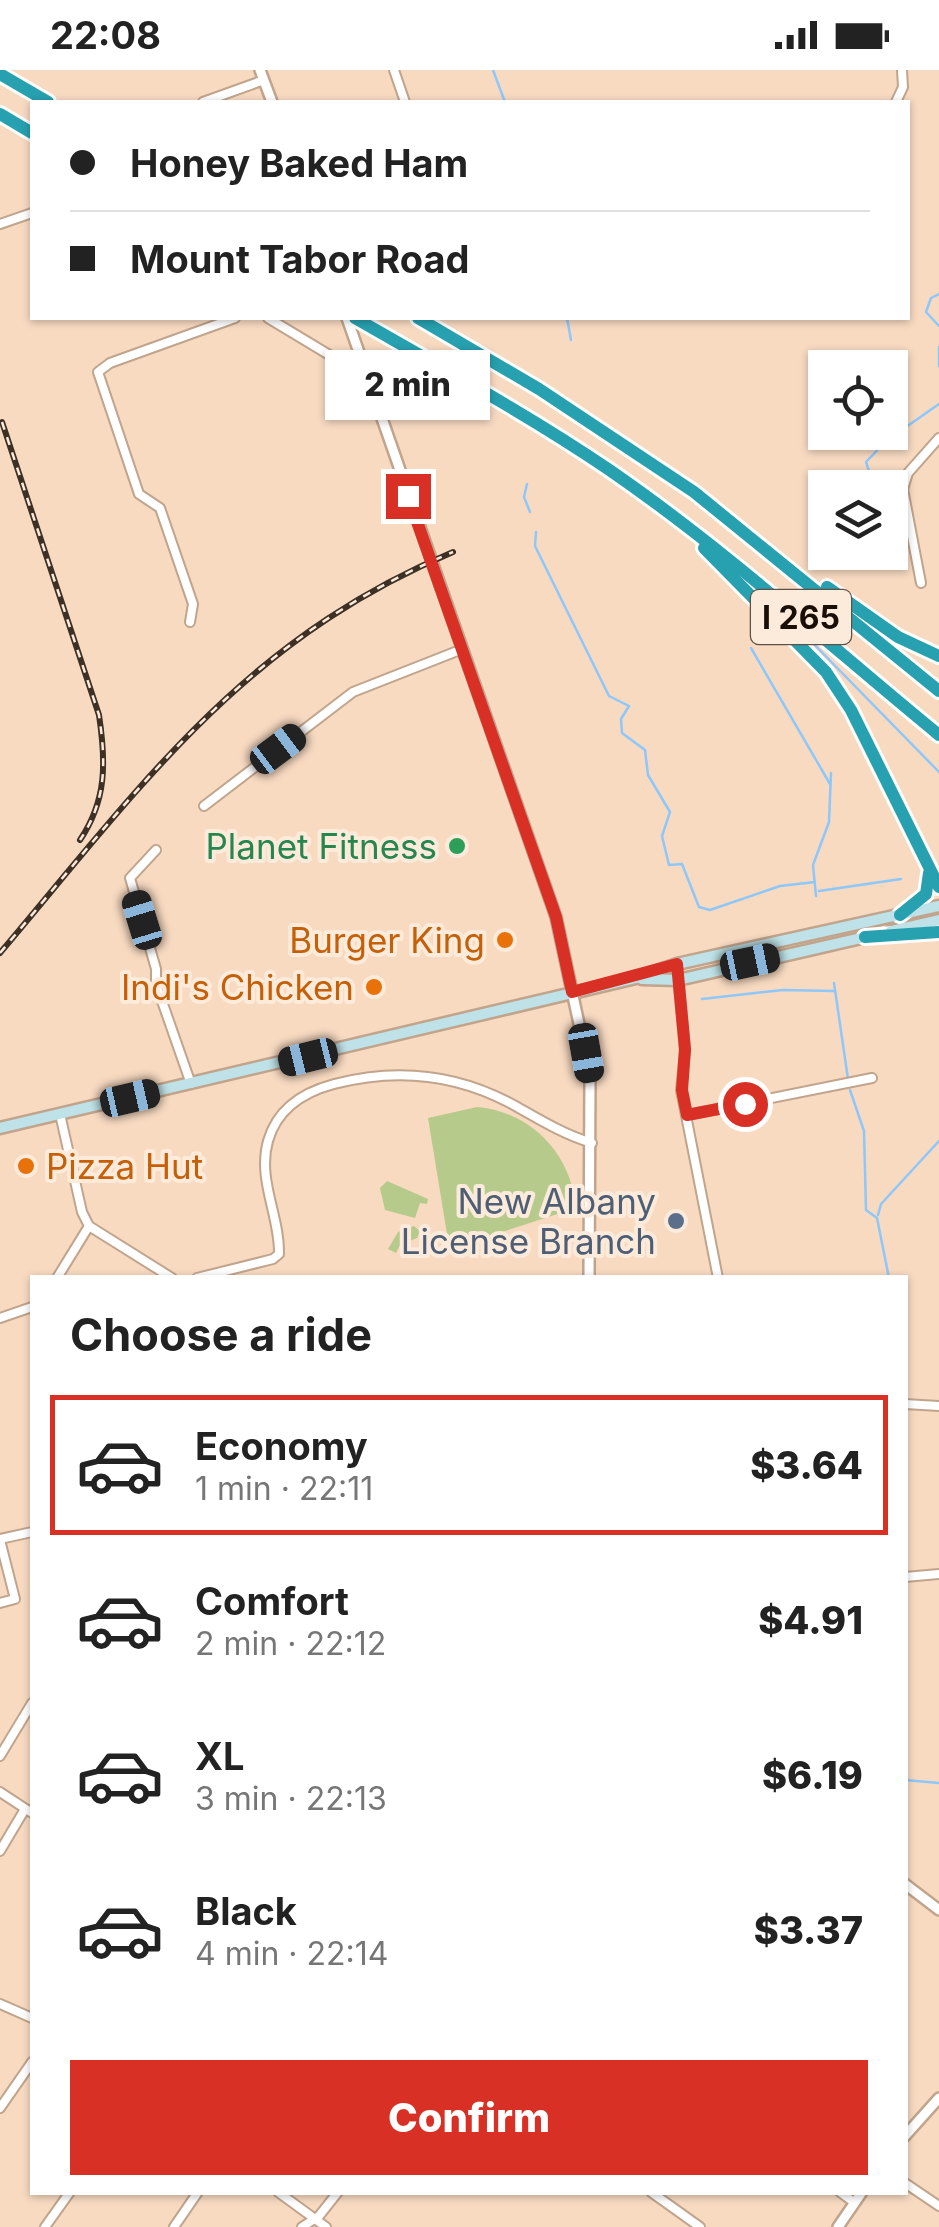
<!DOCTYPE html>
<meta charset="utf-8">
<style>
:root{--surface:#fff;--page:#f2f2f2;--text:#222;--muted:#767676;--line:#e0e0e0;--accent:#d93025}
body{margin:0;font-family:Inter,sans-serif;background:var(--page);color:var(--text);height:100vh;display:flex;flex-direction:column;font-size:38px;white-space:nowrap}
*{box-sizing:border-box;margin:0}
p{font-size:32px;color:var(--muted)}
.icon{flex:none;width:55px;height:55px;fill:none;stroke:currentColor;stroke-width:2;stroke-linecap:round;stroke-linejoin:round}
.map{position:relative;flex:1;overflow:hidden}
.sheet{position:absolute;left:30px;top:1205px;width:878px;height:920px;display:flex;flex-direction:column;background:var(--surface);border-radius:0px;box-shadow:0 2px 8px #0004}
.sheet>*{flex:none}
.hud{position:absolute;left:30px;top:30px;width:880px;height:220px;border-radius:0px;box-shadow:0 2px 8px #0004;display:grid;align-content:center;height:220px;padding:0 40px;background:var(--surface)}
.controls{position:absolute;left:808px;top:280px;display:grid;gap:20px}
.controls a{display:grid;place-items:center;width:100px;height:100px;border-radius:0px;background:var(--surface);box-shadow:0 2px 8px #0004;font-size:50px}
.end{position:absolute;width:45px;height:45px;margin:-22px;border:12px solid #d93025;background:#fff;box-shadow:0 0 0 5px #fff}
.from{border-radius:50%}
.bubble{position:absolute;height:70px;border-radius:0px;background:var(--surface);box-shadow:0 2px 8px #0004;font-size:32px;font-weight:800;line-height:70px;text-align:center}
.car{position:absolute;width:30px;height:60px;margin:-30px -15px;border-radius:12px;box-shadow:0 0 8px 2px #0007;background:linear-gradient(#222 24%,#8ab4d8 0 40%,#222 0 76%,#8ab4d8 0 86%,#222 0)}
.hud b{display:flex;align-items:center;gap:35px;height:95px;font-size:38px}
.hud b+b{border-top:2px solid var(--line)}
.hud i{width:25px;height:25px;background:var(--text)}
ul{padding:0;list-style:none}
li{display:flex;align-items:center;gap:30px;height:140px;margin:0 20px 15px;padding:0 20px;border:5px solid transparent;border-radius:0px}
li div{flex:1}
li b{display:block;font-size:38px}
li em{font-style:normal;font-weight:800}
li.current{border-color:var(--accent)}
li>.icon{width:90px;height:90px;stroke-width:1.5}
h2{padding:0 40px;font-size:45px;line-height:120px}
.cta{display:flex;gap:20px;margin-top:auto;padding:20px 40px}
.cta a{flex:1;height:115px;border-radius:0px;background:var(--accent);color:#fff;font-size:40px;font-weight:800;line-height:115px;text-align:center}
.status{display:flex;justify-content:space-between;align-items:center;height:70px;padding:0 50px;background:var(--surface);direction:ltr}
.status svg{height:28px;fill:currentColor}
.map>svg:first-child{display:block}
.green{fill:#b6ca8c}
.lines{fill:none;stroke-linecap:round;stroke-linejoin:round}
.stream{stroke:#8ec7fa;stroke-width:2.5}
.minor-casing{stroke:#c1a48c;stroke-width:12}
.tertiary-casing{stroke:#c1a48c;stroke-width:14}
.secondary-casing{stroke:#c1a48c;stroke-width:15}
.motorway-casing{stroke:#fff;stroke-width:18}
.minor{stroke:#fff;stroke-width:8}
.tertiary{stroke:#fff;stroke-width:9}
.secondary{stroke:#bee2e7;stroke-width:10}
.motorway{stroke:#27a0af;stroke-width:12}
.rail-casing{stroke:#3d3025;stroke-width:6}
.rail{stroke:#fceada;stroke-width:2.5;stroke-dasharray:8;stroke-linecap:butt}
.route{stroke:#d93025;stroke-width:12}
.leisure-dot{fill:#2e9e5b;stroke:#fceada;stroke-width:4}
.food-dot{fill:#e8710a;stroke:#fceada;stroke-width:4}
.service-dot{fill:#5c6f8a;stroke:#fceada;stroke-width:4}
.labels{text-anchor:middle;dominant-baseline:central;stroke-width:8;stroke-linejoin:round;paint-order:stroke}
.shield{fill:#fceada;stroke:#5d5146;stroke-width:2.5}
.shield-label{font-size:32px;font-weight:bold;fill:#190f07}
.leisure-label{font-size:35px;fill:#27864d;stroke:#fceada;text-anchor:end}
.food-label{font-size:35px;fill:#c56008;stroke:#fceada;text-anchor:end}
.service-label{font-size:35px;fill:#4e5e75;stroke:#fceada;text-anchor:end}
</style>
<div class="status"><b>22:08</b><svg viewBox="0 0 49 12"><path d="M0 12V9h3v3zM5 12V6h3v6zM10 12V3h3v9zM15 12V0h3v12zM26 1h20v11H26zM47 4h2v5h-2z"/></svg></div>
<div class="map">
<svg width="939" height="2157" viewBox="0 0 939 2157">
<rect width="100%" height="100%" fill="#f8dac1"/>
<!-- green -->
<g class="green">
<path d="M477 1037C532 1042 571 1084 576 1138L459 1176 448 1170 428 1048Z"/>
<path d="M387 1111 428 1129 427 1134 420 1133 415 1148 385 1140 380 1118Z"/>
<path d="M414 1156 420 1161 417 1168 400 1175 396 1183 388 1179 398 1162Z"/>
</g>
<g class="lines">
<!-- stream -->
<g class="stream">
<path d="M493 0 505 32"/>
<path d="M939 224 931 228 926 242 939 256"/>
<path d="M567 248 571 270"/>
<path d="M939 277V296"/>
<path d="M527 414 524 427 530 442"/>
<path d="M863 418 870 404 866 392 886 371 939 334"/>
<path d="M536 462 535 476 609 626 629 636 621 649 622 663 645 680 648 705 670 742 662 766 669 795 682 794 699 837 710 840 780 816 815 812"/>
<path d="M865 485 866 482"/>
<path d="M803 563 939 702"/>
<path d="M751 578 830 714"/>
<path d="M819 821 901 809"/>
<path d="M816 826 813 795 829 752 831 703"/>
<path d="M834 913 848 1009"/>
<path d="M702 929 783 920 834 921"/>
<path d="M850 1020 864 1061 866 1140 877 1148 889 1208"/>
<path d="M878 1145 881 1134 939 1071"/>
<path d="M905 1710 939 1713"/>
</g>
<defs>
<g id="minor">
<path d="M394 0 405 32"/>
<path d="M203 32 264 10"/>
<path d="M896 32 903 17 902 0"/>
<path d="M0 154 32 143"/>
<path d="M268 248 346 295 363 294"/>
<path d="M921 513 903 419 908 403 939 368"/>
<path d="M190 552 193 534 160 438 139 424 98 302 110 293 235 248"/>
<path d="M204 736 353 622 460 580"/>
<path d="M156 780 130 808 156 899V914L191 1014"/>
<path d="M677 894 685 981 681 1020 718 1208"/>
<path d="M60 1044 82 1142 89 1156 172 1208"/>
<path d="M687 1045 872 1008"/>
<path d="M57 1208 89 1156"/>
<path d="M197 1208 273 1189 279 1184C280 1146 257 1110 268 1071 277 1039 304 1022 334 1014 395 998 453 1003 510 1033 537 1048 562 1064 592 1073"/>
<path d="M0 1248 32 1237"/>
<path d="M905 1334 939 1336"/>
<path d="M0 1469 32 1462"/>
<path d="M0 1470 15 1529 0 1533"/>
<path d="M905 1507 939 1504"/>
<path d="M0 1686 32 1633"/>
<path d="M0 1722 32 1743"/>
<path d="M0 1781 25 1739"/>
<path d="M0 1934 32 1948"/>
<path d="M0 2038 32 1992"/>
<path d="M905 2113 939 2136"/>
<path d="M278 2122 326 2157"/>
<path d="M651 2122 700 2157"/>
<path d="M840 2122 855 2133"/>
<path d="M45 2157 70 2122"/>
<path d="M174 2157 198 2122"/>
<path d="M302 2157 319 2146 338 2122"/>
</g>
<g id="tertiary">
<path d="M260 0 272 32"/>
<path d="M347 248 556 847 590 1005 589 1208"/>
<path d="M905 1814 939 1840"/>
<path d="M905 2066 939 2028"/>
<path d="M838 2157 862 2122"/>
</g>
<g id="secondary">
<path d="M891 861 939 850"/>
<path d="M642 909 678 910 870 866"/>
<path d="M0 1058 636 908 677 894 939 836"/>
</g>
<g id="motorway">
<path d="M0 4 48 32"/>
<path d="M0 44 32 63"/>
<path d="M355 248C440 297 527 344 608 399 726 480 829 575 939 665"/>
<path d="M418 248 539 319 694 422 939 621"/>
<path d="M704 478 826 602 851 640 939 817"/>
<path d="M827 517 898 567 939 586"/>
<path d="M900 845 926 824 929 803"/>
<path d="M865 867 939 862"/>
</g>
</defs>
<!-- minor casing -->
<use href="#minor" class="minor-casing"/>
<!-- tertiary casing -->
<use href="#tertiary" class="tertiary-casing"/>
<!-- secondary casing -->
<use href="#secondary" class="secondary-casing"/>
<!-- motorway casing -->
<use href="#motorway" class="motorway-casing"/>
<!-- minor -->
<use href="#minor" class="minor"/>
<!-- tertiary -->
<use href="#tertiary" class="tertiary"/>
<!-- secondary -->
<use href="#secondary" class="secondary"/>
<!-- motorway -->
<use href="#motorway" class="motorway"/>
<defs>
<g id="rail">
<path d="M2 352 99 645C106 692 107 730 80 770"/>
<path d="M0 883C141 716 243 570 453 482"/>
</g>
</defs>
<!-- rail casing -->
<use href="#rail" class="rail-casing"/>
<!-- rail -->
<use href="#rail" class="rail"/>
</g>
<g class="lines">
<!-- route -->
<path class="route" d="M408 426 556 847 572 922 677 894 685 979 682 1020 687 1045 745 1034"/>
</g>
<!-- markers -->
<circle class="leisure-dot" cx="457" cy="776" r="10"/>
<g class="food-dot">
<circle cx="505" cy="870" r="10"/>
<circle cx="374" cy="917" r="10"/>
<circle cx="26" cy="1096" r="10"/>
</g>
<circle class="service-dot" cx="676" cy="1151" r="10"/>
<g class="labels">
<!-- shield labels -->
<rect class="shield" x="751" y="520" width="100" height="54" rx="8"/>
<g class="shield-label">
<text x="801" y="547">I 265</text>
</g>
<!-- leisure labels -->
<g class="leisure-label">
<text x="437" y="776">Planet Fitness</text>
</g>
<!-- food labels -->
<g class="food-label">
<text x="485" y="870">Burger King</text>
<text x="354" y="917">Indi's Chicken</text>
<text x="46" y="1096" text-anchor="start">Pizza Hut</text>
</g>
<!-- service labels -->
<g class="service-label">
<text x="656" y="1131">New Albany<tspan x="656" dy="40">License Branch</tspan></text>
</g>
</g>
</svg>
<div class="controls">
<a><svg class="icon" aria-label="locate" viewBox="0 0 24 24"><circle cx="12" cy="12" r="6"/><path d="M12 2v4M12 18v4M2 12h4M18 12h4"/></svg></a>
<a><svg class="icon" aria-label="layers" viewBox="0 0 24 24"><path d="M12 4l9 5-9 5-9-5zM3 14l9 5 9-5"/></svg></a>
</div>
<i class="end from" style="left:745px;top:1034px"></i>
<i class="end" style="left:408px;top:426px"></i>
<div class="bubble" style="left:325px;top:280px;width:165px">2 min</div>
<i class="car" style="left:278px;top:679px;rotate:53deg"></i>
<i class="car" style="left:142px;top:850px;rotate:343deg"></i>
<i class="car" style="left:750px;top:892px;rotate:78deg"></i>
<i class="car" style="left:586px;top:983px;rotate:170deg"></i>
<i class="car" style="left:308px;top:987px;rotate:256deg"></i>
<i class="car" style="left:130px;top:1028px;rotate:77deg"></i>
<div class="hud">
<b><i class="from"></i>Honey Baked Ham</b>
<b><i></i>Mount Tabor Road</b>
</div>
<section class="sheet">
<h2>Choose a ride</h2>
<ul>
<li class="current"><svg class="icon" aria-label="car" viewBox="0 0 24 24"><path d="M5 17H2v-5l4-1 3-4h7l3 4 3 1v5h-3M9 17h6M6 11h13"/><circle cx="7" cy="17" r="2"/><circle cx="17" cy="17" r="2"/></svg><div><b>Economy</b><p>1 min · 22:11</p></div><em>$3.64</em></li>
<li><svg class="icon" aria-label="car" viewBox="0 0 24 24"><path d="M5 17H2v-5l4-1 3-4h7l3 4 3 1v5h-3M9 17h6M6 11h13"/><circle cx="7" cy="17" r="2"/><circle cx="17" cy="17" r="2"/></svg><div><b>Comfort</b><p>2 min · 22:12</p></div><em>$4.91</em></li>
<li><svg class="icon" aria-label="car" viewBox="0 0 24 24"><path d="M5 17H2v-5l4-1 3-4h7l3 4 3 1v5h-3M9 17h6M6 11h13"/><circle cx="7" cy="17" r="2"/><circle cx="17" cy="17" r="2"/></svg><div><b>XL</b><p>3 min · 22:13</p></div><em>$6.19</em></li>
<li><svg class="icon" aria-label="car" viewBox="0 0 24 24"><path d="M5 17H2v-5l4-1 3-4h7l3 4 3 1v5h-3M9 17h6M6 11h13"/><circle cx="7" cy="17" r="2"/><circle cx="17" cy="17" r="2"/></svg><div><b>Black</b><p>4 min · 22:14</p></div><em>$3.37</em></li>
</ul>
<div class="cta"><a>Confirm</a></div>
</section>
</div>
